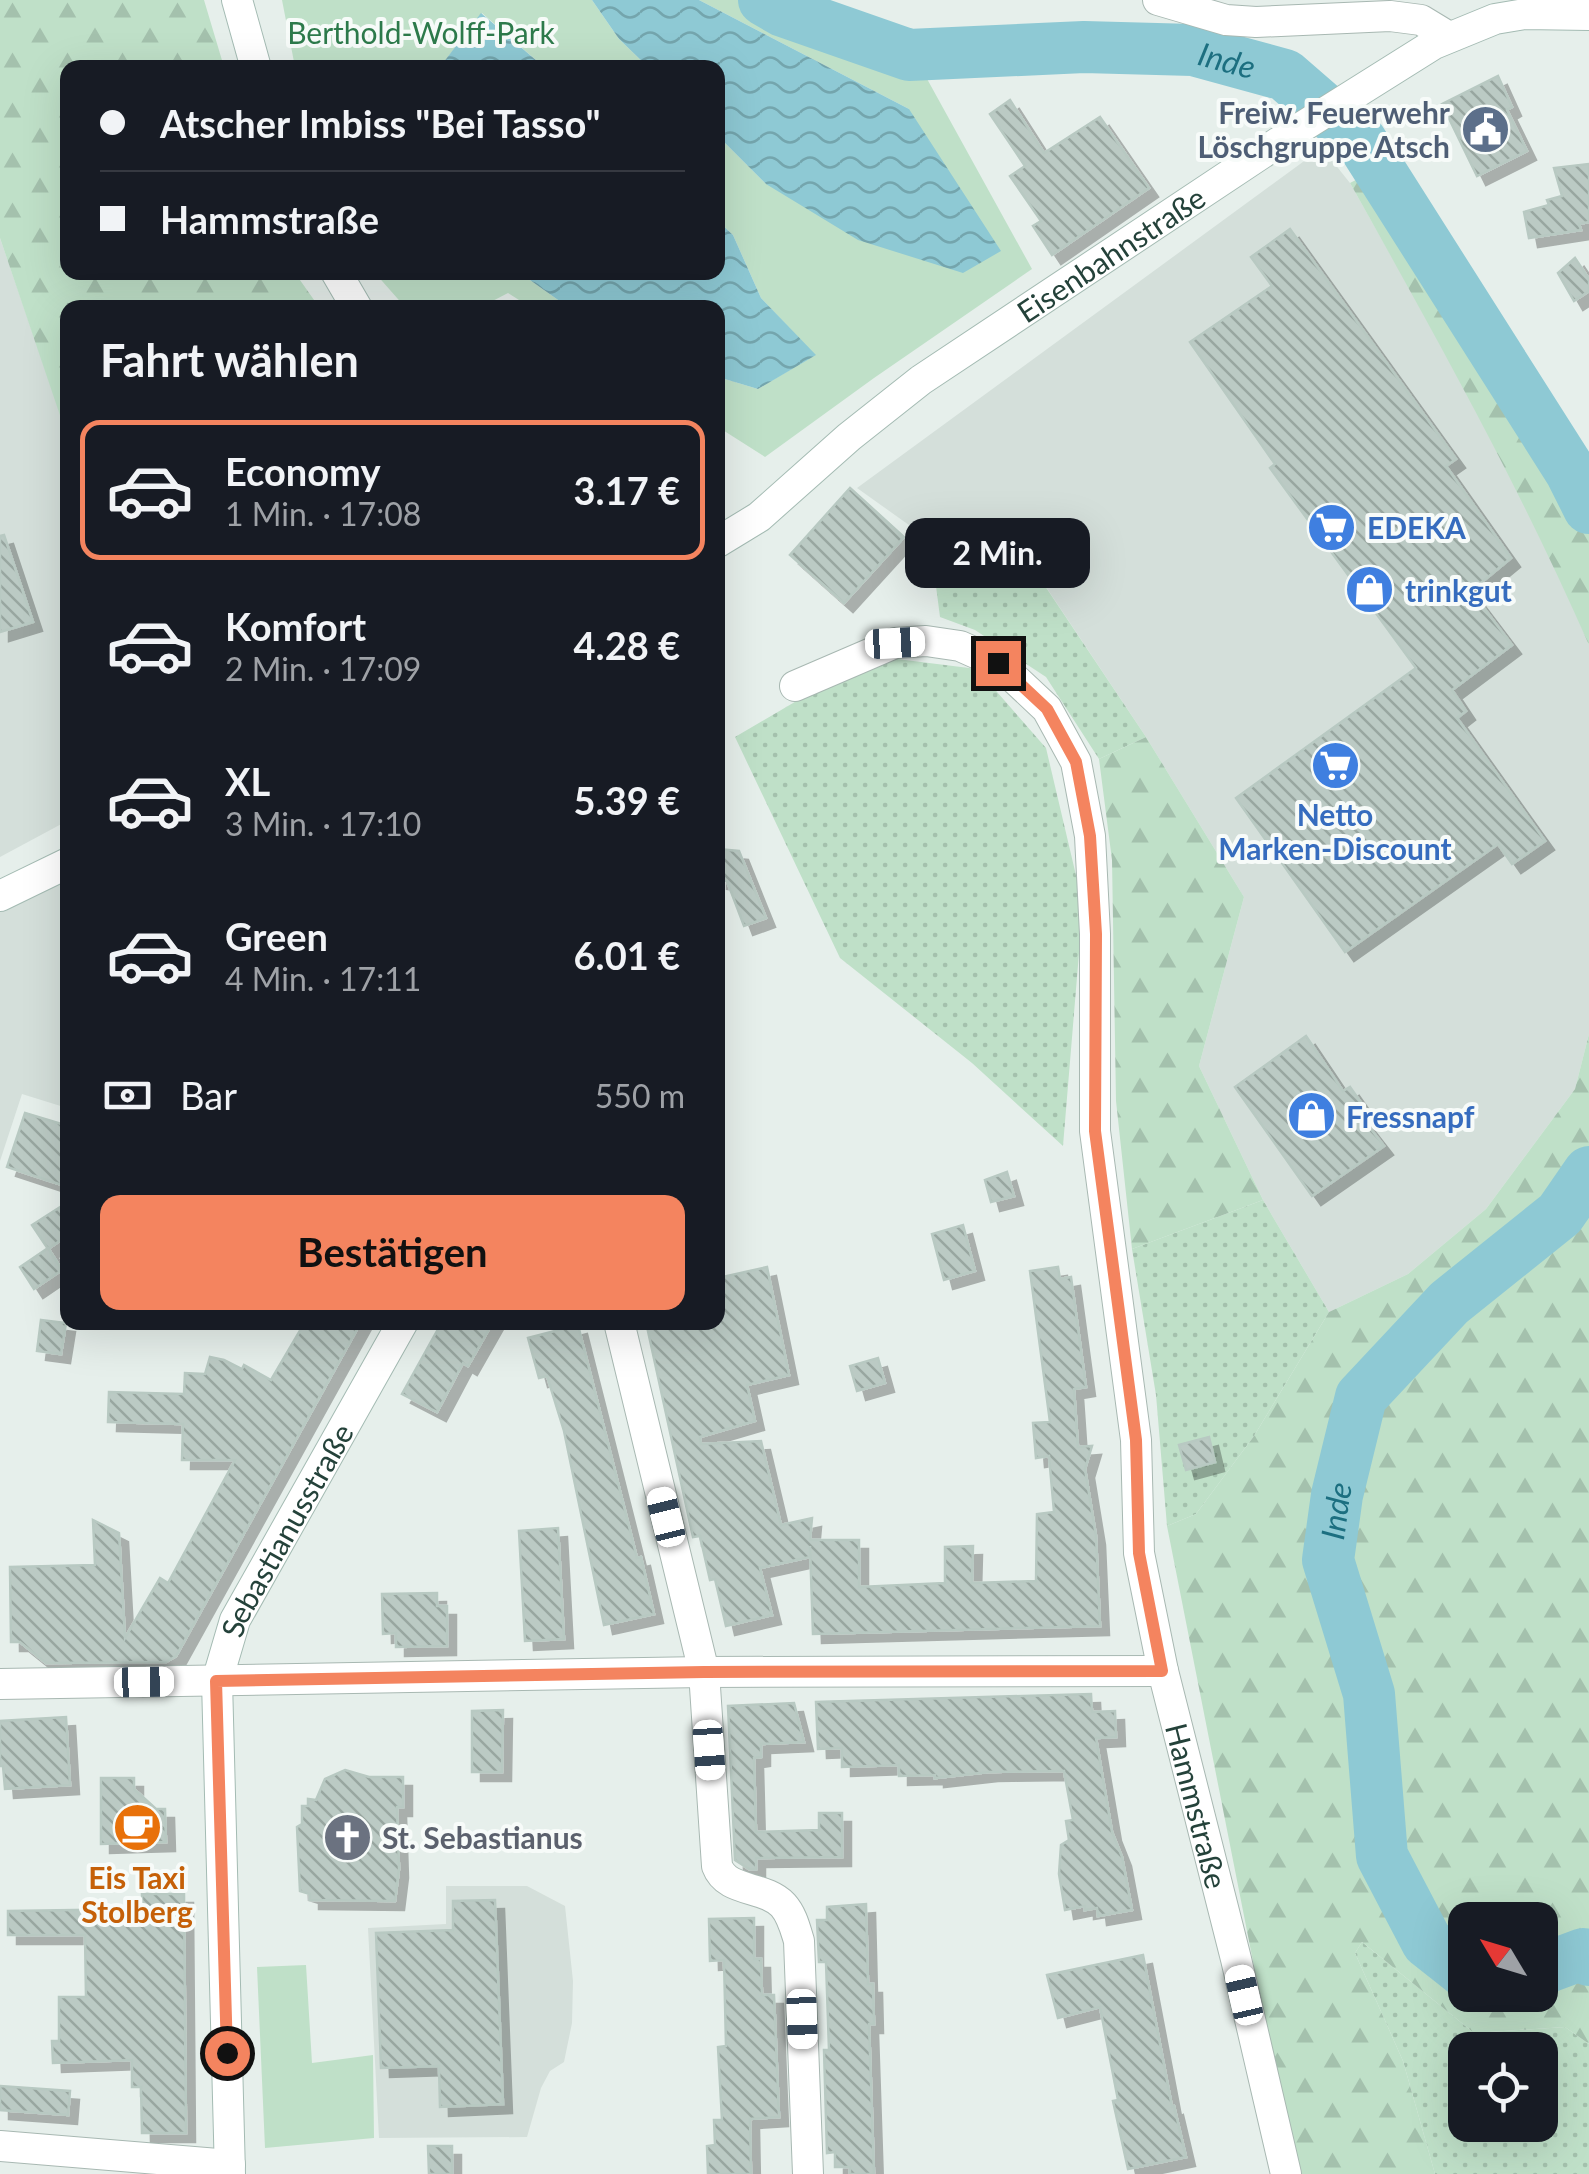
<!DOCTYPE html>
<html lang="de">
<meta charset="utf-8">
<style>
:root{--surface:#171b24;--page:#20242c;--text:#f1f3f6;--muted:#9ea1a6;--line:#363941;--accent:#f4845f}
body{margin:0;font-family:Lato,sans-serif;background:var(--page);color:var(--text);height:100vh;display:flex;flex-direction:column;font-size:38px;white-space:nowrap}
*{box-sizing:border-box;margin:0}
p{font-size:32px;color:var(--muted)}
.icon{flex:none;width:55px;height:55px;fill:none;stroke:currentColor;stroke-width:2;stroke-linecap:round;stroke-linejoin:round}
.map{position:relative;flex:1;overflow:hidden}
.details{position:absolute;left:60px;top:300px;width:665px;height:1030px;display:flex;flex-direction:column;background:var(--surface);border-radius:20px;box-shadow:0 10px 40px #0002}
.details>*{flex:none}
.top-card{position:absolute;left:60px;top:60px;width:665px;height:220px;border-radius:20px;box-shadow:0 10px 40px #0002;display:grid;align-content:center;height:220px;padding:0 40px;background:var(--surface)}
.needle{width:65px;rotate:308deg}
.controls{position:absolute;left:1448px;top:1902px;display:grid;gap:20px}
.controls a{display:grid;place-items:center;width:110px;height:110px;border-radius:20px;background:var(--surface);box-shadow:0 10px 40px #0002;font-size:50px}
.end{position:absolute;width:45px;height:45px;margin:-22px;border:12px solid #f4845f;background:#111;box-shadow:0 0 0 5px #111}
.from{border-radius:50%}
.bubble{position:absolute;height:70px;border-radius:20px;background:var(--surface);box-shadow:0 10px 40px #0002;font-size:32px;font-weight:700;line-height:70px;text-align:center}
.car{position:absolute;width:30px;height:60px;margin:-30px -15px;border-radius:12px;box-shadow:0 0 8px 2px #0007;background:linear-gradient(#fff 24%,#345 0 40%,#fff 0 76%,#345 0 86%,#fff 0)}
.top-card b{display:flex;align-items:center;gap:35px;height:95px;font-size:38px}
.top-card b+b{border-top:2px solid var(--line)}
.top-card i{width:25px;height:25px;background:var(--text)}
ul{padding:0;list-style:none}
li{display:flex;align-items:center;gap:30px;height:140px;margin:0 20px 15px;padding:0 20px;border:5px solid transparent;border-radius:20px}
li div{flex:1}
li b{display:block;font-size:38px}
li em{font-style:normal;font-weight:700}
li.current{border-color:var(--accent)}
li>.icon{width:90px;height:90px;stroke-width:1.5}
h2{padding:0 40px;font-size:45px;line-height:120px}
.pay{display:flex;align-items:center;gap:25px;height:110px;padding:0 40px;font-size:38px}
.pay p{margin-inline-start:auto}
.button{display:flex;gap:20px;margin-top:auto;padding:20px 40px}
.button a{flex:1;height:115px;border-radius:20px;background:var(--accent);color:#111;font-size:40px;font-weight:700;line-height:115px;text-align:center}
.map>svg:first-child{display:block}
.built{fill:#d4dfda}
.grass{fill:url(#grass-dots);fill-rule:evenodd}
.forest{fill:url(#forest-firs);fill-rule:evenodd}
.park{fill:#bfe0c8}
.water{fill:url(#water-waves)}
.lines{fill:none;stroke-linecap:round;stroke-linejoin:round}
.river{stroke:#8ec9d4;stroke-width:52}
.building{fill:url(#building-back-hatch);stroke:#b8c9c2;stroke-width:2.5;filter:url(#shadow)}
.minor-casing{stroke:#a8b8b2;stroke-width:32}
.secondary-casing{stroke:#a4bbb3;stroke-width:32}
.minor{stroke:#fff;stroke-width:30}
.secondary{stroke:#fff;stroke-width:30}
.route{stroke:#f4845f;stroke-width:12}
.labels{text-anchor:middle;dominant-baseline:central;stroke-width:8;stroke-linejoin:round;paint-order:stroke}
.park-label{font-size:30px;fill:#2d7a4b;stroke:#f7fbf9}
.service-label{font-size:30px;font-weight:bold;fill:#4e5e75;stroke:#f7fbf9;text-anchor:end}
.street-label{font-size:30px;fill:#24423a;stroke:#f7fbf9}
.shop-label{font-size:30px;font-weight:bold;fill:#366cbe;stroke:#f7fbf9;text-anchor:start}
.worship-label{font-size:30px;font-weight:bold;fill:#5b616d;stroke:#f7fbf9;text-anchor:start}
.food-label{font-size:30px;font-weight:bold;fill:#c56008;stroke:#f7fbf9}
.water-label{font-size:32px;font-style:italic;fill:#1c6f80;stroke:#f7fbf9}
</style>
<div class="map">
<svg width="1589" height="2174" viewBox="0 0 1589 2174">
<defs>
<pattern id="grass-dots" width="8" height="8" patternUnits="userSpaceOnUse" patternTransform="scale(2.5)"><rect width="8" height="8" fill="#bfe0c8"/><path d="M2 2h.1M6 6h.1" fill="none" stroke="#a4c1ad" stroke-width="1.8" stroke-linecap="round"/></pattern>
<pattern id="forest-firs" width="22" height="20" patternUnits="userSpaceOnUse" patternTransform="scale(2.5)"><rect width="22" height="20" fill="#bfe0c8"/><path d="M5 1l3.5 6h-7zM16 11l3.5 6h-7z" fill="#a4c1ad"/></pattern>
<pattern id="water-waves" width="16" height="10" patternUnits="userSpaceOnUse" patternTransform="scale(2.5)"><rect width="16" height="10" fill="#8ec9d4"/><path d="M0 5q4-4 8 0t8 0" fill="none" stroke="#74a5ad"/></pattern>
<pattern id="building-back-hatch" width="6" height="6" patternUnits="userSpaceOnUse" patternTransform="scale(2.5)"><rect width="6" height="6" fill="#bbcac4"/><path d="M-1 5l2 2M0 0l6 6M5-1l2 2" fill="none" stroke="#98a6a0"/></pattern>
<filter id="shadow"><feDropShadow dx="9" dy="9" stdDeviation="0" flood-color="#0004"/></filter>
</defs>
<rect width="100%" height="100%" fill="#e6efeb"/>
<!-- built -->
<g class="built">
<path d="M1322 148 1350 183 1472 399 1558 571 1589 645V1034L1575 1089 1486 1209 1408 1274 1329 1312 1263 1200 1199 1066 1244 897 1146 737 1036 572 1007 580 930 540 857 488Z"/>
<path d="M0 238 68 436 67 821 0 857Z"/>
<path d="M67 871V1108L22 1094 0 1161V907Z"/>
<path d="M446 1886H527L565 1906 573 1981 572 2023 564 2062 550 2071 541 2088 527 2137 379 2138 368 1928 446 1924Z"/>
</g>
<!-- grass -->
<g class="grass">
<path d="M930 540 1007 580 1035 571 1146 737 1099 759 1046 677 975 630 940 617Z"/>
<path d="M873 656 977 669 1046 748 1083 905 1063 1146 972 1063 840 958 735 737Z"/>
<path d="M1263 1200 1329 1312 1254 1436 1196 1514 1167 1526 1156 1395 1132 1249Z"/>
<path d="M1362 1942 1474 2033 1565 2027 1589 2044V2174H1435L1403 2061 1355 1953ZM1465 2050H1540V2125H1465Z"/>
</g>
<!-- forest -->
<g class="forest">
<path d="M0 0H204L224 67 68 68V272L295 273 319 307 68 308 67 436 0 238Z"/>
<path d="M1390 162 1440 252 1589 495V645C1518 483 1436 337 1350 183Z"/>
<path d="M1146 737 1244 897 1199 1066 1263 1200 1132 1249 1116 1101 1112 860 1099 759Z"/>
<path d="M1589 1034V2044L1565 2027 1474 2033 1362 1942 1355 1953 1403 2061 1435 2174H1295L1167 1526 1196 1514 1254 1436 1329 1312 1408 1274 1486 1209 1575 1089ZM1465 1920H1540V1995H1465Z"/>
</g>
<!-- park -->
<g class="park">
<path d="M282 0H592L619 39 648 67H544L482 13 440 67H295Z"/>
<path d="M699 0H739L926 77 1032 269 874 378 765 457 718 427V377L758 389 815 355 761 298 733 235 718 221V136L766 184 909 109Z"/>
<path d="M375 273H520L568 307H530L508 293 481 307H405Z"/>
<path d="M306 1965 312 2063 373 2055 374 2138 265 2148 257 1967Z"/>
</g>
<!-- water -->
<g class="water">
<path d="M592 0H699L909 109 1001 251 963 273 858 240 766 184 718 136V68L648 67 619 39Z"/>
<path d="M481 13 544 67H440Z"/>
<path d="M718 221 733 235 761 298 816 355 758 389 718 377V308L568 307 520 273 718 272Z"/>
</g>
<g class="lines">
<!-- river -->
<g class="river">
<path id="s1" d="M764 0 783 11 909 55 1084 47 1193 50 1285 75 1361 141 1571 472 1589 508"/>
<path d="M1540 1970 1583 1954 1589 1960"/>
<path id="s2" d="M1465 1972 1427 1942 1382 1856 1369 1694 1328 1560 1337 1495 1361 1397 1449 1303 1560 1214 1589 1172"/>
</g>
</g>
<!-- building -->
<g class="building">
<path d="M1498 76 1512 107 1507 110 1527 151 1477 176 1442 104Z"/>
<path d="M1010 100 1044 153 1100 117 1149 188 1052 255 1033 226 1041 221 1010 176 1025 166 990 114Z"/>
<path d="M1589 164V222L1579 224 1581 230 1529 238 1524 212 1549 205 1547 200 1562 196 1554 168Z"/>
<path d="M1290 229 1456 459 1446 466 1511 558 1471 591 1512 645 1452 690 1466 711 1457 718 1545 841 1512 864 1498 844 1345 952 1236 798 1416 668 1270 468 1275 464 1190 342 1272 286 1251 257Z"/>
<path d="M1575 258 1589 279V291L1574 301 1558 273Z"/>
<path d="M850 488 904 537 844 603 790 555Z"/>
<path d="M4 535 33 622 0 632V536Z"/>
<path d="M718 849 739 851 766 918 744 926 727 881 718 880Z"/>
<path d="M1306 1036 1343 1091 1350 1087 1369 1114 1363 1119 1384 1146 1312 1196 1235 1087Z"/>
<path d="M25 1113 68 1126V1187L7 1167Z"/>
<path d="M1007 1172 1014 1196 991 1202 985 1180Z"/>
<path d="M68 1202V1235L48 1249 32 1225Z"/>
<path d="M963 1225 975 1271 944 1280 932 1234Z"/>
<path d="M48 1248 62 1270 34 1289 20 1267Z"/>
<path d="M767 1267 789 1375 747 1385 755 1421 700 1437 701 1444 761 1441 781 1525 812 1518 810 1540H859V1587L945 1583V1547L973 1546 972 1583 1036 1581 1037 1514 1054 1512 1049 1456 1036 1458 1033 1423 1050 1422 1030 1271 1058 1267 1060 1279 1071 1277 1086 1387 1074 1389 1078 1447 1092 1446 1085 1469 1096 1536 1100 1626 813 1634 810 1546V1557L760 1568 772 1615 726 1626 715 1579 710 1580 700 1536 693 1537 646 1322H718V1278Z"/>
<path d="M41 1320 66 1323 61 1354 37 1351Z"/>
<path d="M305 1322H361L176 1656 166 1662 46 1663 20 1642H11L10 1567 95 1565 93 1520 119 1533 125 1638 160 1578 168 1583 235 1460H182L183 1424 108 1422 109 1392 184 1394 185 1373 205 1374 210 1357 224 1360 242 1369 244 1365 271 1380Z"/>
<path d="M442 1322H493L468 1366 463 1363 437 1412 402 1394Z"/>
<path d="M578 1325 637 1558 641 1557 654 1614 604 1625 564 1431 547 1376 539 1378 528 1338Z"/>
<path d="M878 1358 885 1383 857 1391 850 1366Z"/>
<path d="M1209 1437 1215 1462 1186 1470 1179 1445Z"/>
<path d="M558 1528 564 1639 525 1641 519 1531Z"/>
<path d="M437 1593V1606H447V1646L396 1647V1633L383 1634 382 1594Z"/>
<path d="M1091 1694 1092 1712 1115 1711 1116 1737 1096 1738 1112 1832 1122 1857 1132 1910 1098 1916 1097 1908 1085 1910V1906L1065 1910 1059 1874 1061 1845 1069 1840 1066 1821 1073 1820 1064 1771 989 1772 935 1778V1775L899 1776V1765L842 1767V1748L818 1749 816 1702Z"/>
<path d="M794 1703 804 1742 761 1744V1757L754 1758 756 1832 819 1830V1813H842V1857L756 1858V1869H749L735 1860 728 1706Z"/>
<path d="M503 1710 502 1772H472V1711Z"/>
<path d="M66 1717 70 1785 5 1789 3 1766H0V1721Z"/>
<path d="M345 1770 369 1777H403V1807H397L399 1869 395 1901 310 1900V1894L300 1891 297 1827 302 1824V1806H308V1799L316 1800 325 1779Z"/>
<path d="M101 1778H134V1789L156 1809H165L166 1842 101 1844Z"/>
<path d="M142 1894H184L186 2133H142L141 2087H132V2060L53 2063 52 2041H59V1997H86L85 1935H8V1911L142 1909Z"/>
<path d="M495 1900 503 2104 440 2107 439 2066 381 2068 376 1933 453 1930V1901Z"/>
<path d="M866 1904 868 1984H873L874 2024H869L874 2174H850V2167H835V2152L827 2153 824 2050H829L826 1962H819L817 1920H827V1907Z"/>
<path d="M754 1918V1959H761L762 1995H774L779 2117 750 2119 751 2174H708L707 2146 715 2145 714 2120H722L718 2047 726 2046 724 1960 710 1961 709 1919Z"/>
<path d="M1143 1955 1172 2107 1174 2106 1186 2157 1128 2169 1113 2101 1118 2100 1100 2007 1058 2018 1047 1975Z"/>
<path d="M0 2086 70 2091 68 2115 0 2110Z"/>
<path d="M428 2146H452V2174H429Z"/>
</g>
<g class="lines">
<defs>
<g id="minor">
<path d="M1158 0 1226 20 1256 22 1390 16 1421 20 1449 37"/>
<path id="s3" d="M795 686 895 643 926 641 960 646 998 663 1047 709 1076 762 1090 836 1095 934V1131L1136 1440 1139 1553 1163 1671 1236 1959 1286 2174"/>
<path d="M619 1322 704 1672 717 1866C727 1893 764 1885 783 1905 792 1915 795 1928 799 1941L808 2174"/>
<path d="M0 1684 704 1672 1163 1671"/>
<path d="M0 2146 230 2165"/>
</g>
<g id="secondary">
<path d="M237 0 256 68"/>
<path d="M336 272 357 308"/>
<path id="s4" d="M718 542 759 517 849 437 921 380 1297 130 1434 44 1495 19 1525 14 1589 15"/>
<path d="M0 896 68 863"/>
<path id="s5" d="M230 2174 217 1681 235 1620 403 1322"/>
</g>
</defs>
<!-- minor casing -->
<use href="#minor" class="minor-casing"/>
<!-- secondary casing -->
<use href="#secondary" class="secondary-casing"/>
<!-- minor -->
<use href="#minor" class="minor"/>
<!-- secondary -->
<use href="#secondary" class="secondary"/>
</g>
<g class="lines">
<!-- route -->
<path class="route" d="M227 2053 216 1681 704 1672 1162 1671 1139 1553 1136 1440 1095 1131 1096 934 1090 836 1076 762 1047 709 998 663"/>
</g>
<!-- icons -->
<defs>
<symbol id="civic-disc" viewBox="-11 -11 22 22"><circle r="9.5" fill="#5c6f8a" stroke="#f7fbf9"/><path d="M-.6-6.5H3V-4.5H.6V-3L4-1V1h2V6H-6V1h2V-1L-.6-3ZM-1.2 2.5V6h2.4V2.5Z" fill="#fff"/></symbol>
<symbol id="supermarket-disc" viewBox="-11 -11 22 22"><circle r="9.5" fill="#3f7fe0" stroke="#f7fbf9"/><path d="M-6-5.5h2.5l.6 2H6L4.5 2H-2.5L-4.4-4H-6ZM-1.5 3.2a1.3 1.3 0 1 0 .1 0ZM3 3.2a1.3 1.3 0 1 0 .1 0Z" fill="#fff"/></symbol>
<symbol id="shop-disc" viewBox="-11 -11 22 22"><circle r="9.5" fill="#3f7fe0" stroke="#f7fbf9"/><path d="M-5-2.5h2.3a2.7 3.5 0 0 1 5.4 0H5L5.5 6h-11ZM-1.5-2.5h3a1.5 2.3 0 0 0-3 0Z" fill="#fff"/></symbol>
<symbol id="cafe-disc" viewBox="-11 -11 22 22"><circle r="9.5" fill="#e8710a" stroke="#f7fbf9"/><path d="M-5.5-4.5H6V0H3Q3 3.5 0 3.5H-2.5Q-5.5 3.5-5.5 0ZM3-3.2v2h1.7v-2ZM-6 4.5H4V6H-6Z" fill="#fff"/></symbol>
<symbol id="church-disc" viewBox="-11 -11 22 22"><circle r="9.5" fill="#6b7280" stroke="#f7fbf9"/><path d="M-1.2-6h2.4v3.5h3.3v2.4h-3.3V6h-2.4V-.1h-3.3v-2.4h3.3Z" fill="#fff"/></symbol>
</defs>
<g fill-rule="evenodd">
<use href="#civic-disc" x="1458" y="102" width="55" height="55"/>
<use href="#supermarket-disc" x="1304" y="500" width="55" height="55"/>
<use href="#shop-disc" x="1342" y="562" width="55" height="55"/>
<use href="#supermarket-disc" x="1308" y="738" width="55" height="55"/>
<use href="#shop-disc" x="1284" y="1088" width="55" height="55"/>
<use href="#cafe-disc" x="110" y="1800" width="55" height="55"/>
<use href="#church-disc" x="320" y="1810" width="55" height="55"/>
</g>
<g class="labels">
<!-- park labels -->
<g class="park-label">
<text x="421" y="32">Berthold-Wolff-Park</text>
</g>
<!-- service labels -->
<g class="service-label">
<text x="1450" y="112">Freiw. Feuerwehr<tspan x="1450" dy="34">Löschgruppe Atsch</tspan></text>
</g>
<!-- street labels -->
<g class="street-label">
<text stroke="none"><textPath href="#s4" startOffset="488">Eisenbahnstraße</textPath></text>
<text stroke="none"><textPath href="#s5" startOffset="660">Sebastianusstraße</textPath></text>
<text stroke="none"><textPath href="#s3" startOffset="1398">Hammstraße</textPath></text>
</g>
<!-- shop labels -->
<g class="shop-label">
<text x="1367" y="527">EDEKA</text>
<text x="1405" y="590">trinkgut</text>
<text x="1335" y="814" text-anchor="middle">Netto<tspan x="1335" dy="34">Marken-Discount</tspan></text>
<text x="1346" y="1116">Fressnapf</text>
</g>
<!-- worship labels -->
<g class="worship-label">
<text x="382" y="1837">St. Sebastianus</text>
</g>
<!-- food labels -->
<g class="food-label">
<text x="137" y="1877">Eis Taxi<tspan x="137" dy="34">Stolberg</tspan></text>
</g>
<!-- water labels -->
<g class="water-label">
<text stroke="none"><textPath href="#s1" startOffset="475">Inde</textPath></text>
<text stroke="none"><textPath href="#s2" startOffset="498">Inde</textPath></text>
</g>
</g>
</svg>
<div class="controls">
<a><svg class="needle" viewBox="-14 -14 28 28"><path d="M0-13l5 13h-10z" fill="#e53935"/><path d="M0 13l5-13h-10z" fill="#9ea1a6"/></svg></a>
<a><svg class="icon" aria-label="locate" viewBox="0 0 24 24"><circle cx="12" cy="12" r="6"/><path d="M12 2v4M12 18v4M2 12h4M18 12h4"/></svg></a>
</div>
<i class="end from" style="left:227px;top:2053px"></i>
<i class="end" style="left:998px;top:663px"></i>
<div class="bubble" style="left:905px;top:518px;width:185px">2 Min.</div>
<i class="car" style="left:895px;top:643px;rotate:87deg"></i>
<i class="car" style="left:666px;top:1517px;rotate:346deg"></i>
<i class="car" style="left:144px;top:1682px;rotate:89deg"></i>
<i class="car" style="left:709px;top:1750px;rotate:176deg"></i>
<i class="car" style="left:1244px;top:1995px;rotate:347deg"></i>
<i class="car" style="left:802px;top:2019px;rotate:178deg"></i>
<div class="top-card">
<b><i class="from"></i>Atscher Imbiss &quot;Bei Tasso&quot;</b>
<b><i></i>Hammstraße</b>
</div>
<section class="details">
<h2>Fahrt wählen</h2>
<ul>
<li class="current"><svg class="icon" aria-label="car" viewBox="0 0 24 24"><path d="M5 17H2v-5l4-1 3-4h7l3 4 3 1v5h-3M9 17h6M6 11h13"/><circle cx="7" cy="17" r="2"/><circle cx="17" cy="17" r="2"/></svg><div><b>Economy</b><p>1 Min. · 17:08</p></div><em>3.17 €</em></li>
<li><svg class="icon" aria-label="car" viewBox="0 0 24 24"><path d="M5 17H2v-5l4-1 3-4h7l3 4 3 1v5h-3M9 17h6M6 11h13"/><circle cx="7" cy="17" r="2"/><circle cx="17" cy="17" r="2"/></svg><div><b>Komfort</b><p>2 Min. · 17:09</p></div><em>4.28 €</em></li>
<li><svg class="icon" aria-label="car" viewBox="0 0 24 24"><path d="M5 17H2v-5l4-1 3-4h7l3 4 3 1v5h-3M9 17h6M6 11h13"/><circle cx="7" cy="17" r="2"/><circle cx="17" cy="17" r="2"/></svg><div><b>XL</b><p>3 Min. · 17:10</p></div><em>5.39 €</em></li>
<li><svg class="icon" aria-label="car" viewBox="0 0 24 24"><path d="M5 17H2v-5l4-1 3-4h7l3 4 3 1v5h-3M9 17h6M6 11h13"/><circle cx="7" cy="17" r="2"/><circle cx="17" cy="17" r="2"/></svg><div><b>Green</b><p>4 Min. · 17:11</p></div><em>6.01 €</em></li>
</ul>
<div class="pay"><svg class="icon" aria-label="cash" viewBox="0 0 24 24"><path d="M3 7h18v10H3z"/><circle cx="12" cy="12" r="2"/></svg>Bar<p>550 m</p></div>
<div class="button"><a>Bestätigen</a></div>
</section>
</div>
